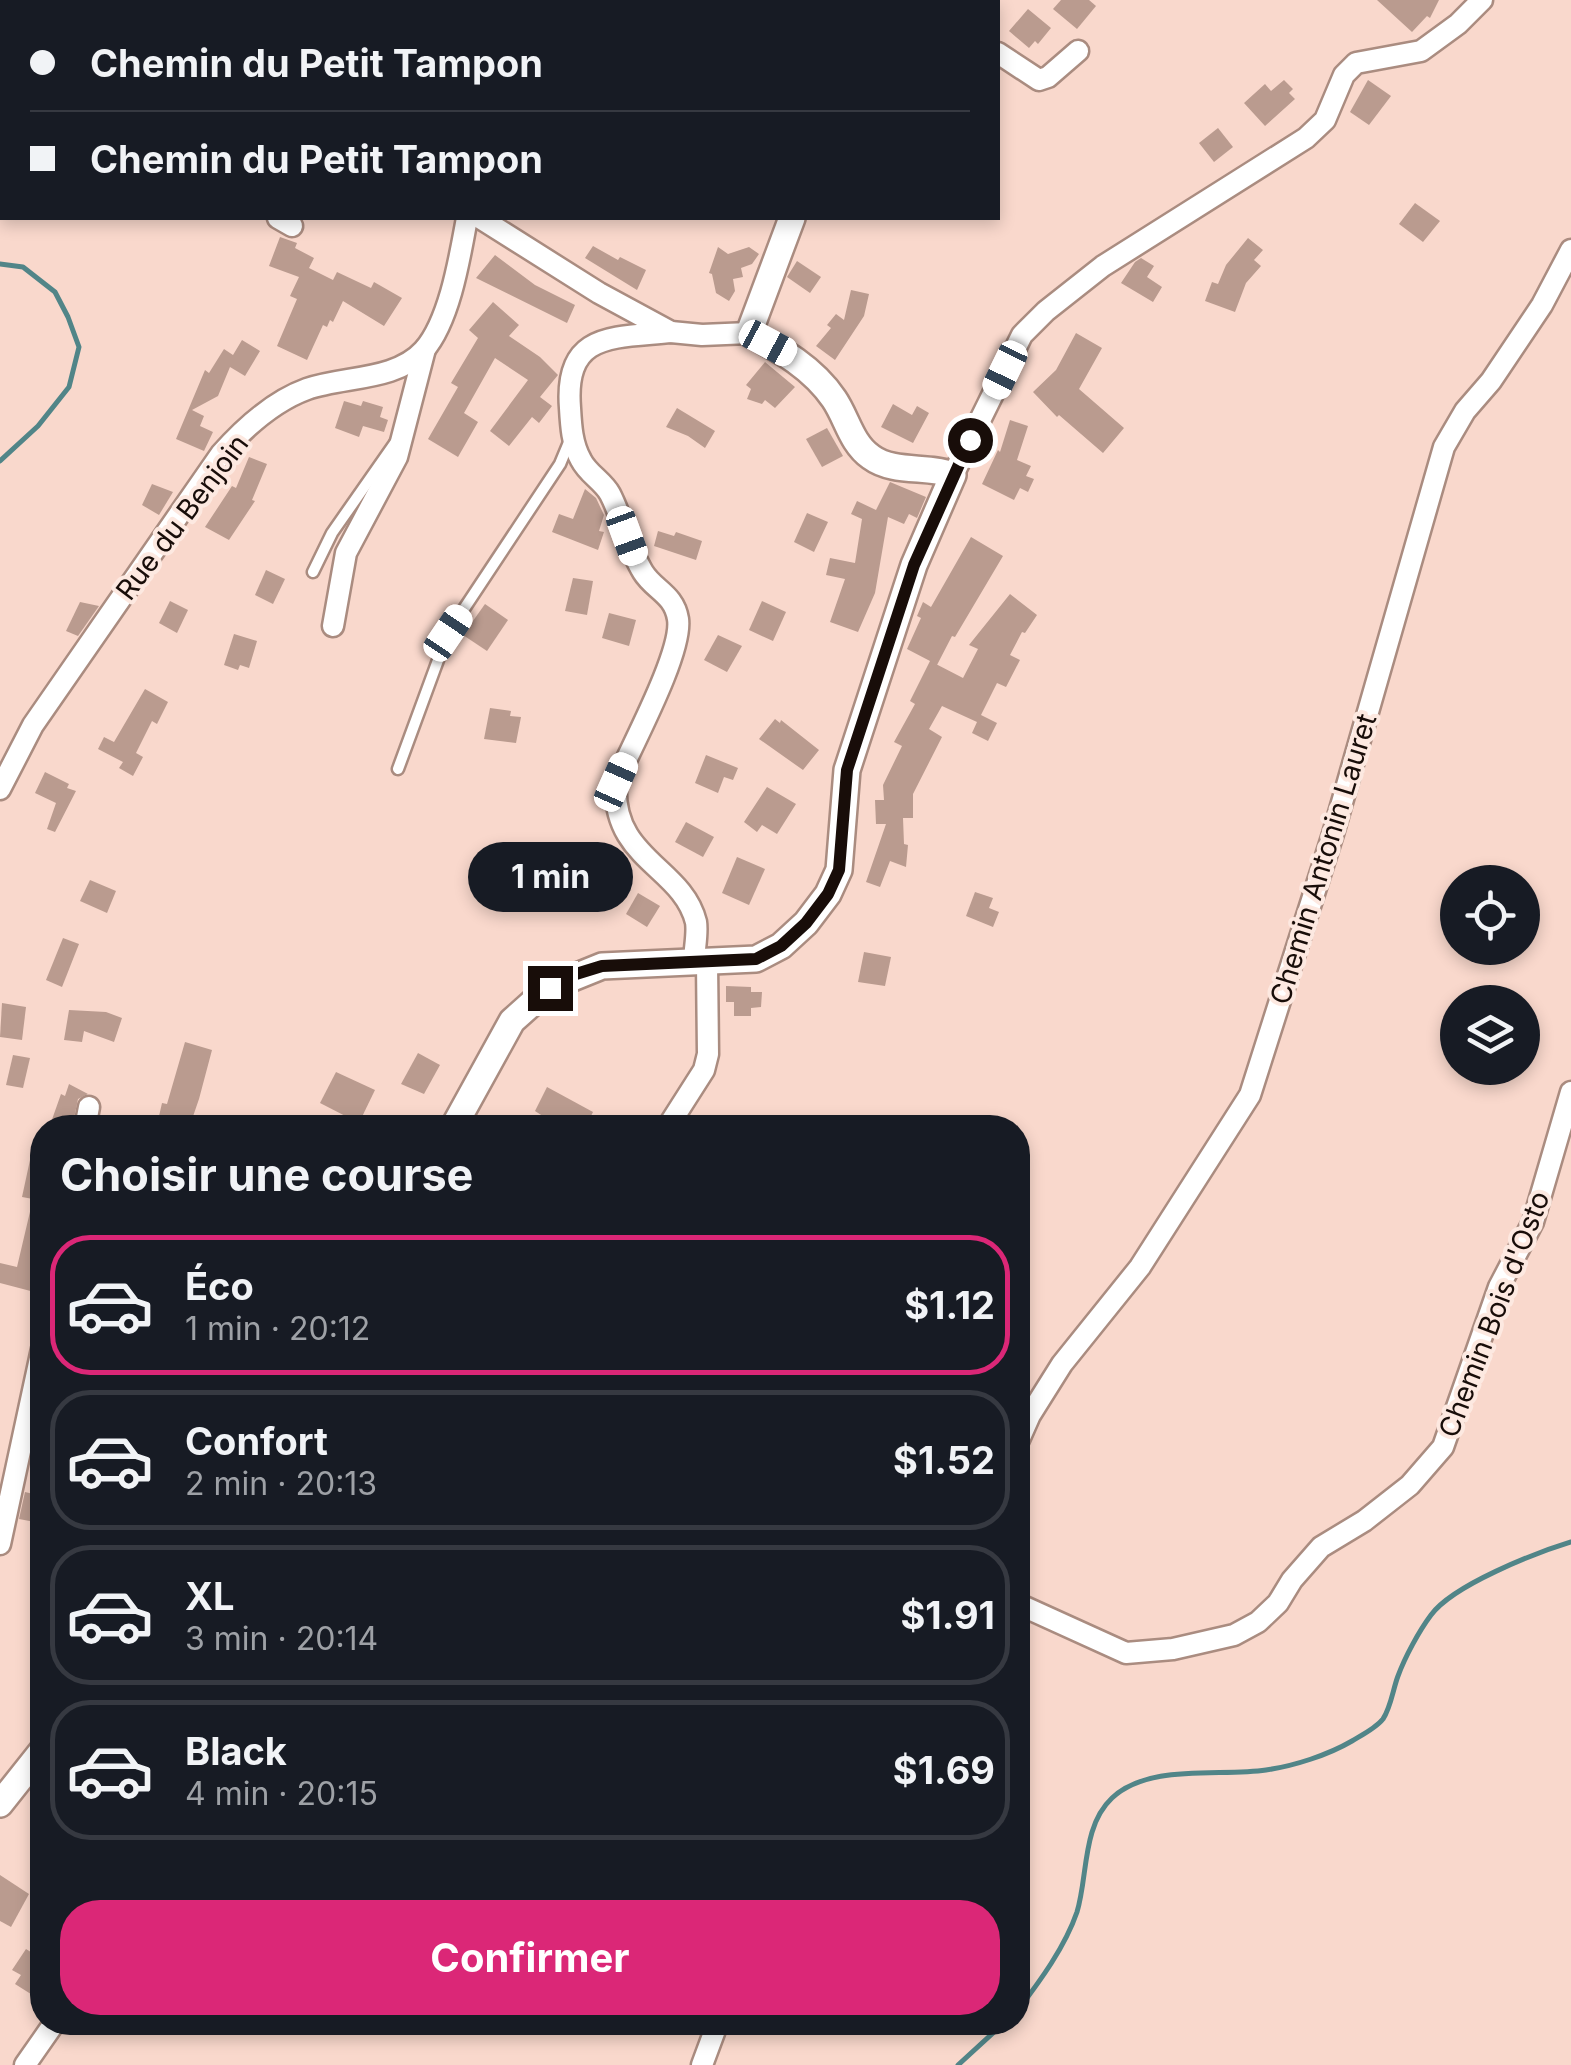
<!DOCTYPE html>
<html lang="fr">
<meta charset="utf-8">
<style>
:root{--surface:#171b24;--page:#20242c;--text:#f1f3f6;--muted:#9ea1a6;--line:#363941;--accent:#db2777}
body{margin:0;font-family:Inter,sans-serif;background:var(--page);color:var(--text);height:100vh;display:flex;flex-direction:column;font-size:38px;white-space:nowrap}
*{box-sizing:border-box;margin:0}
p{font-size:32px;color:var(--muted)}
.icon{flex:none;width:55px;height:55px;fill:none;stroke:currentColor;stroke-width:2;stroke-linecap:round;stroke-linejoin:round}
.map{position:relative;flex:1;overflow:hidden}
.drawer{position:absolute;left:30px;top:1115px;width:1000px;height:920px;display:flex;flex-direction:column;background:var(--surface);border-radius:40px;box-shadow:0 5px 15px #0003}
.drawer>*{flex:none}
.top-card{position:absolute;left:0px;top:0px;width:1000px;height:220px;box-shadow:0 5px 15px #0003;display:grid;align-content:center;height:220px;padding:0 30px;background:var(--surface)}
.tools{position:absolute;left:1440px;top:865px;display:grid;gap:20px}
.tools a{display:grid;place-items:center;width:100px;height:100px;border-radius:50%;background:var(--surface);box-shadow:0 5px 15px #0003;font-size:50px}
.end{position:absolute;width:45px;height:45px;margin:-22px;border:12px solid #180d09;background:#fff;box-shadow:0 0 0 5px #fff}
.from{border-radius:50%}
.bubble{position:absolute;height:70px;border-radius:35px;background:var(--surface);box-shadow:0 5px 15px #0003;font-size:32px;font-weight:700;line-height:70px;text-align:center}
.car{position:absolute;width:30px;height:60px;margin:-30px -15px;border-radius:12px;box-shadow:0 0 8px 2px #0007;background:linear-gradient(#fff 24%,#345 0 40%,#fff 0 76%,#345 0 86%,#fff 0)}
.top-card b{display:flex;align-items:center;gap:35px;height:95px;font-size:38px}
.top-card b+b{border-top:2px solid var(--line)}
.top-card i{width:25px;height:25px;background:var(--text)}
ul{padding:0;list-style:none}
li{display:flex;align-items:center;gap:30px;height:140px;margin:0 20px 15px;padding:0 10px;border:5px solid var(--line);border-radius:40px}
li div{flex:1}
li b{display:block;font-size:38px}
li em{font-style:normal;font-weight:700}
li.on{border-color:var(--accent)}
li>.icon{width:90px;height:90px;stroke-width:1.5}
h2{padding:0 30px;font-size:45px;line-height:120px}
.button{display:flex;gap:20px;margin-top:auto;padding:20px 30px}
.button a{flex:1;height:115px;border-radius:40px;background:var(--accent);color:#fff;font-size:40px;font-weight:700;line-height:115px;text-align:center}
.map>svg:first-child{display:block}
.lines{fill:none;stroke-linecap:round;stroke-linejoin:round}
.stream{stroke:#518588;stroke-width:5}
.building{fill:#ba9b8f}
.service-casing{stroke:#aa8c80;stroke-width:15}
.minor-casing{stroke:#aa8c80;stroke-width:25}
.tertiary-casing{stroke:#aa8c80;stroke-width:30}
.service{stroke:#fff;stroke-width:10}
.minor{stroke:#fff;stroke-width:20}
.tertiary{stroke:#fff;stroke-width:25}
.route{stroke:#180d09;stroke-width:12}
.labels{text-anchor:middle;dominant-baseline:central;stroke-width:8;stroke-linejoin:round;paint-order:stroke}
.street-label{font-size:28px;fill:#180d09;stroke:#fde9e1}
</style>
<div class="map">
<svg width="1571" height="2065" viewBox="0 0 1571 2065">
<rect width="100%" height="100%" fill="#f9d8cc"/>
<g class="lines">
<!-- stream -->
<g class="stream">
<path d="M0 264 23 267 55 292 68 317 79 347 69 387 38 426 0 461"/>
<path d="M1018 2010C1040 1981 1065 1947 1077 1912 1088 1876 1082 1826 1112 1798 1149 1763 1220 1777 1266 1770 1294 1766 1328 1755 1352 1741 1362 1735 1376 1728 1383 1719 1391 1707 1393 1689 1398 1676 1405 1657 1419 1631 1431 1615 1453 1585 1535 1553 1571 1542"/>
<path d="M958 2065 1005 2022"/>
</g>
</g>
<!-- building -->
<g class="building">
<path d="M1061 0H1089L1096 6 1077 29 1053 9Z"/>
<path d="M1377 0H1439L1430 18 1427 16 1412 32Z"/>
<path d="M1028 9 1051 28 1038 44 1035 41 1029 48 1009 31Z"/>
<path d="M1284 80 1293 89 1289 93 1295 99 1265 126 1244 103 1265 84 1271 91Z"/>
<path d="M1368 80 1391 96 1369 125 1350 112Z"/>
<path d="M1218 128 1233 147 1214 162 1199 143Z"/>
<path d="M1415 203 1440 221 1423 242 1399 224Z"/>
<path d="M280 237 297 243 295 248 314 258 309 268 333 280 337 272 371 288 374 282 402 298 384 326 343 301 333 322 330 320 327 327 323 325 307 360 277 346 297 299 290 296 299 277 269 266Z"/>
<path d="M1248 238 1263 250 1254 260 1261 266 1246 283 1235 312 1205 301 1212 282 1218 284 1226 265Z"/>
<path d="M593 246 618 260 620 257 646 270 637 290 585 258Z"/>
<path d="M718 247 728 254 749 247 759 254 752 264 741 268 743 277 733 279 735 291 729 301 716 293 712 274 709 273Z"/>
<path d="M495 255 535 285 575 305 567 323 476 278Z"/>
<path d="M1141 258 1154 266 1147 277 1162 287 1153 302 1121 283 1135 262Z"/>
<path d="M797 261 821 277 810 293 787 277Z"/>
<path d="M851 290 869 294 864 316 835 360 816 346 831 328 827 325 836 314 844 320Z"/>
<path d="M493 302 519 325 509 336 540 357 558 375 540 397 552 406 539 423 532 417 509 446 490 431 528 380 495 358 464 413 478 422 458 457 428 439 458 387 451 383 478 338 469 330Z"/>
<path d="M1076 333 1102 348 1079 389 1124 428 1103 453 1059 415 1057 417 1033 392 1056 370Z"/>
<path d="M242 340 260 351 245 376 230 367 218 396 192 410 204 416 200 426 213 432 204 451 176 439 205 370 209 373 224 349 233 355Z"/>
<path d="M765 362 795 387 775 408 765 400 762 404 747 399 751 389 746 385Z"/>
<path d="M344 401 361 406 363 401 383 407 380 417 388 420 384 432 363 426 359 437 335 428Z"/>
<path d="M893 404 912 415 917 406 929 413 913 443 881 427Z"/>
<path d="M677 408 715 431 705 448 688 436 666 427Z"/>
<path d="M1010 420 1028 426 1017 460 1031 466 1026 476 1034 479 1028 492 1020 488 1014 500 982 484 998 450 1000 452Z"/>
<path d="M827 428 843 456 822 467 806 439Z"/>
<path d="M249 457 267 464 252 500 255 501 229 540 205 527 232 486 236 488Z"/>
<path d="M890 482 926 497 917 518 909 514 904 524 888 517 875 593 858 632 830 622 845 579 826 575 830 558 855 563 862 519 851 514 857 501 876 510Z"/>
<path d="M152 484 173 492 159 515 142 505Z"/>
<path d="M585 489 596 498 604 515 599 531 604 532 598 550 552 532 559 514 573 519Z"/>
<path d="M807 513 828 522 814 552 794 542Z"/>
<path d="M658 531 674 536 676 532 702 541 696 560 654 546Z"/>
<path d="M971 537 1003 556 955 637 952 636 937 665 932 662 963 678 978 649 969 645 1010 594 1037 615 1025 633 1022 632 1010 655 1020 660 1006 687 997 683 981 715 997 723 988 741 972 733 977 722 942 706 929 729 942 737 913 794V818H903L904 844 908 845 906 867 890 861 880 887 866 882 886 824H876L875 800H884L883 785 902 746 894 742 915 704 910 701 930 661 907 649 921 618 917 616 923 602 931 607Z"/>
<path d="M266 570 285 579 273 604 255 595Z"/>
<path d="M573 578 593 581 587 615 565 611Z"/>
<path d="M170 601 188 610 177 633 159 623Z"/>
<path d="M762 601 786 612 773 641 749 630Z"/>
<path d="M80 602 99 606 78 636 66 631Z"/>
<path d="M485 604 508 620 487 651 463 635Z"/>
<path d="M609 613 636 620 629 646 602 638Z"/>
<path d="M234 634 257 641 249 668 240 665 238 670 224 665Z"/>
<path d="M718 635 742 646 727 672 704 660Z"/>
<path d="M145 689 168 702 157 724 152 721 136 753 143 757 133 776 119 768 123 762 98 749 104 737 114 742Z"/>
<path d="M490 708 511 711 510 716 521 717 516 743 484 739Z"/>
<path d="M775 719 780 723 781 720 819 750 803 770 759 739Z"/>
<path d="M706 755 738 768 733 780 724 777 718 793 695 783Z"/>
<path d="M45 772 69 784 67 788 76 791 55 832 47 829 56 803 35 793Z"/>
<path d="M767 787 796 804 777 834 762 825 757 832 744 822Z"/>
<path d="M686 822 714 837 703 857 675 842Z"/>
<path d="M737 857 765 869 749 905 722 893Z"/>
<path d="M90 880 116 891 107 913 80 901Z"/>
<path d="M975 892 993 898 989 908 999 912 993 927 966 916Z"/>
<path d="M638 893 660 906 647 927 626 914Z"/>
<path d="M63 938 79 944 62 987 46 980Z"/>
<path d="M864 952 891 957 885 986 858 982Z"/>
<path d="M726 986 751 987V992H762L761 1007 751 1008V1016H734V1002H726Z"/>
<path d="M2 1003 26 1007 22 1040 0 1037Z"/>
<path d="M69 1010 106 1012 122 1018 114 1042 84 1031 82 1042 64 1040Z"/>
<path d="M185 1042 212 1050 199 1099 189 1128 157 1125 162 1103 167 1104Z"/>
<path d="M418 1053 440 1065 424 1094 401 1084Z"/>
<path d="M13 1055 30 1058 23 1088 6 1085Z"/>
<path d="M336 1072 375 1090 359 1123 320 1103Z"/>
<path d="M69 1084 88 1094 78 1099 72 1128H49L61 1094 65 1096Z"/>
<path d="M547 1087 593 1112 585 1128H561L535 1111Z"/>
<path d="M30 1160 42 1163V1294L0 1283V1263L17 1267 33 1199 22 1197Z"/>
<path d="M25 1492 42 1496 40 1523 19 1519Z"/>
<path d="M0 1875 29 1894 11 1927 0 1921Z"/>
<path d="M26 1949 42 1959V1983L34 1996 15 1984 21 1975 12 1970Z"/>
</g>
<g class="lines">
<defs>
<g id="service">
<path d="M313 572 332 533 395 443"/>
<path d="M398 769 448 633 560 464 570 440"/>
</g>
<g id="minor">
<path d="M282 0 286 2"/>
<path d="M456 0 457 2"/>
<path d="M567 0 570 2"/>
<path d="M928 0 932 2"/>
<path d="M178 2 179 0"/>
<path d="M998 53 1039 80 1048 77 1078 51"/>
<path d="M278 218 292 226"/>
<path d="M480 218 599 293 671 332 702 335 749 333"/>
<path d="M671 332C612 338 564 332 570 408 571 426 572 444 581 460 588 474 603 481 610 494 623 519 628 548 643 572 654 590 674 594 678 619 683 652 631 747 616 782 611 860 682 866 696 922 698 934 694 950 694 962"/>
<path d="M953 475 1022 335 1046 311 1103 266 1306 138 1325 120 1344 75 1356 63 1421 51 1458 24 1482 0"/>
<path d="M333 626 346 553 397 457 425 349"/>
<path d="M0 789 33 725 221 454C244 428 274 401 307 389 345 376 396 381 424 350 450 320 460 256 467 218"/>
<path d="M85 1128 89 1107"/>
<path d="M667 1128 704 1070 708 1054 707 963"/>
<path d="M1018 1442 1030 1415 1062 1364 1140 1267 1250 1095 1333 834 1444 447 1465 411 1491 381 1542 305 1571 250"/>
<path d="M0 1544 42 1349"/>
<path d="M1018 1604 1126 1653 1173 1649 1234 1635 1258 1622 1278 1603 1292 1580 1321 1547 1364 1521 1410 1485 1443 1447 1499 1287 1533 1222 1571 1092"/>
<path d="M25 2065 55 2022"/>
<path d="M702 2065 718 2022"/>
</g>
<g id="tertiary">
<path d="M898 2 901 0"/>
<path d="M453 1128 512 1021 550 987 602 966 756 959 781 946 806 923 828 894 839 870 847 770 914 565 953 475C928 465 894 474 871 457 851 443 847 418 834 399 813 368 781 350 749 333L792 218"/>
<path d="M0 1804 42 1751"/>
</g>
</defs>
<!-- service casing -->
<use href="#service" class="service-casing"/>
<!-- minor casing -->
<use href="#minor" class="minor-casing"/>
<!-- tertiary casing -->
<use href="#tertiary" class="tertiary-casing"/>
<!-- service -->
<use href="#service" class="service"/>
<!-- minor -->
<use href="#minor" class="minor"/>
<!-- tertiary -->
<use href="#tertiary" class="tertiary"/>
</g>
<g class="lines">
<!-- route -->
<path class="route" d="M550 988 576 974 602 966 756 959 781 946 806 923 828 894 839 870 847 770 914 565 970 440"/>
</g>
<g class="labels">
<!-- street labels -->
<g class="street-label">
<text transform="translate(182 517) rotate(-53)">Rue du Benjoin</text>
<text transform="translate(1323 859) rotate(-73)">Chemin Antonin Lauret</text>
<text transform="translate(1494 1314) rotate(-69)">Chemin Bois d'Osto</text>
</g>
</g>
</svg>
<div class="tools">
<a><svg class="icon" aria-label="locate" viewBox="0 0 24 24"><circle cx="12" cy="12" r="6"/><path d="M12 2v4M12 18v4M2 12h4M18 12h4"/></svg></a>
<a><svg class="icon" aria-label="layers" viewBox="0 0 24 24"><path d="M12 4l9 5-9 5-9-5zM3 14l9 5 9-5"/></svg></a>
</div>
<i class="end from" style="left:970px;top:440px"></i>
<i class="end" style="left:550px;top:988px"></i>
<div class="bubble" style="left:468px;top:842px;width:165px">1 min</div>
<i class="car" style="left:768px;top:343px;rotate:118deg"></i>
<i class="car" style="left:1005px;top:370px;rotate:206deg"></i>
<i class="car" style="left:627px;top:536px;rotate:160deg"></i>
<i class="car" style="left:448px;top:633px;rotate:34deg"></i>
<i class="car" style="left:616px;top:782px;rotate:24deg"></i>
<div class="top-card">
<b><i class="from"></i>Chemin du Petit Tampon</b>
<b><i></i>Chemin du Petit Tampon</b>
</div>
<section class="drawer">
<h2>Choisir une course</h2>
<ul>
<li class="on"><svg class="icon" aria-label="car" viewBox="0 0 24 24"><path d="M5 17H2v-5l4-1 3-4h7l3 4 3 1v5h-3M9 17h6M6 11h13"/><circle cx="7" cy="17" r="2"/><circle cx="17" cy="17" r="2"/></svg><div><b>Éco</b><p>1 min · 20:12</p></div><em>$1.12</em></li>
<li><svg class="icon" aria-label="car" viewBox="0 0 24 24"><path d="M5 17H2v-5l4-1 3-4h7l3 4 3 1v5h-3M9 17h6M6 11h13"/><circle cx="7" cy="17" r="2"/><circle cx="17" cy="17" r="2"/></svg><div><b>Confort</b><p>2 min · 20:13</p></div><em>$1.52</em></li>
<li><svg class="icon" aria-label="car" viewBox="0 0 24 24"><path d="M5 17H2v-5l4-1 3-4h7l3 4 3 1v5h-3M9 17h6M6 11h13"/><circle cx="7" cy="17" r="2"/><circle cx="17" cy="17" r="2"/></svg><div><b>XL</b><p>3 min · 20:14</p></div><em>$1.91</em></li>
<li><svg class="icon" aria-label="car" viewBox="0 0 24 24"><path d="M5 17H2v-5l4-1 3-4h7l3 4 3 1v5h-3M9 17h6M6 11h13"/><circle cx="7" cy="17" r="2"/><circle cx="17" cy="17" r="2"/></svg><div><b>Black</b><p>4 min · 20:15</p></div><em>$1.69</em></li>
</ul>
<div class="button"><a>Confirmer</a></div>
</section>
</div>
